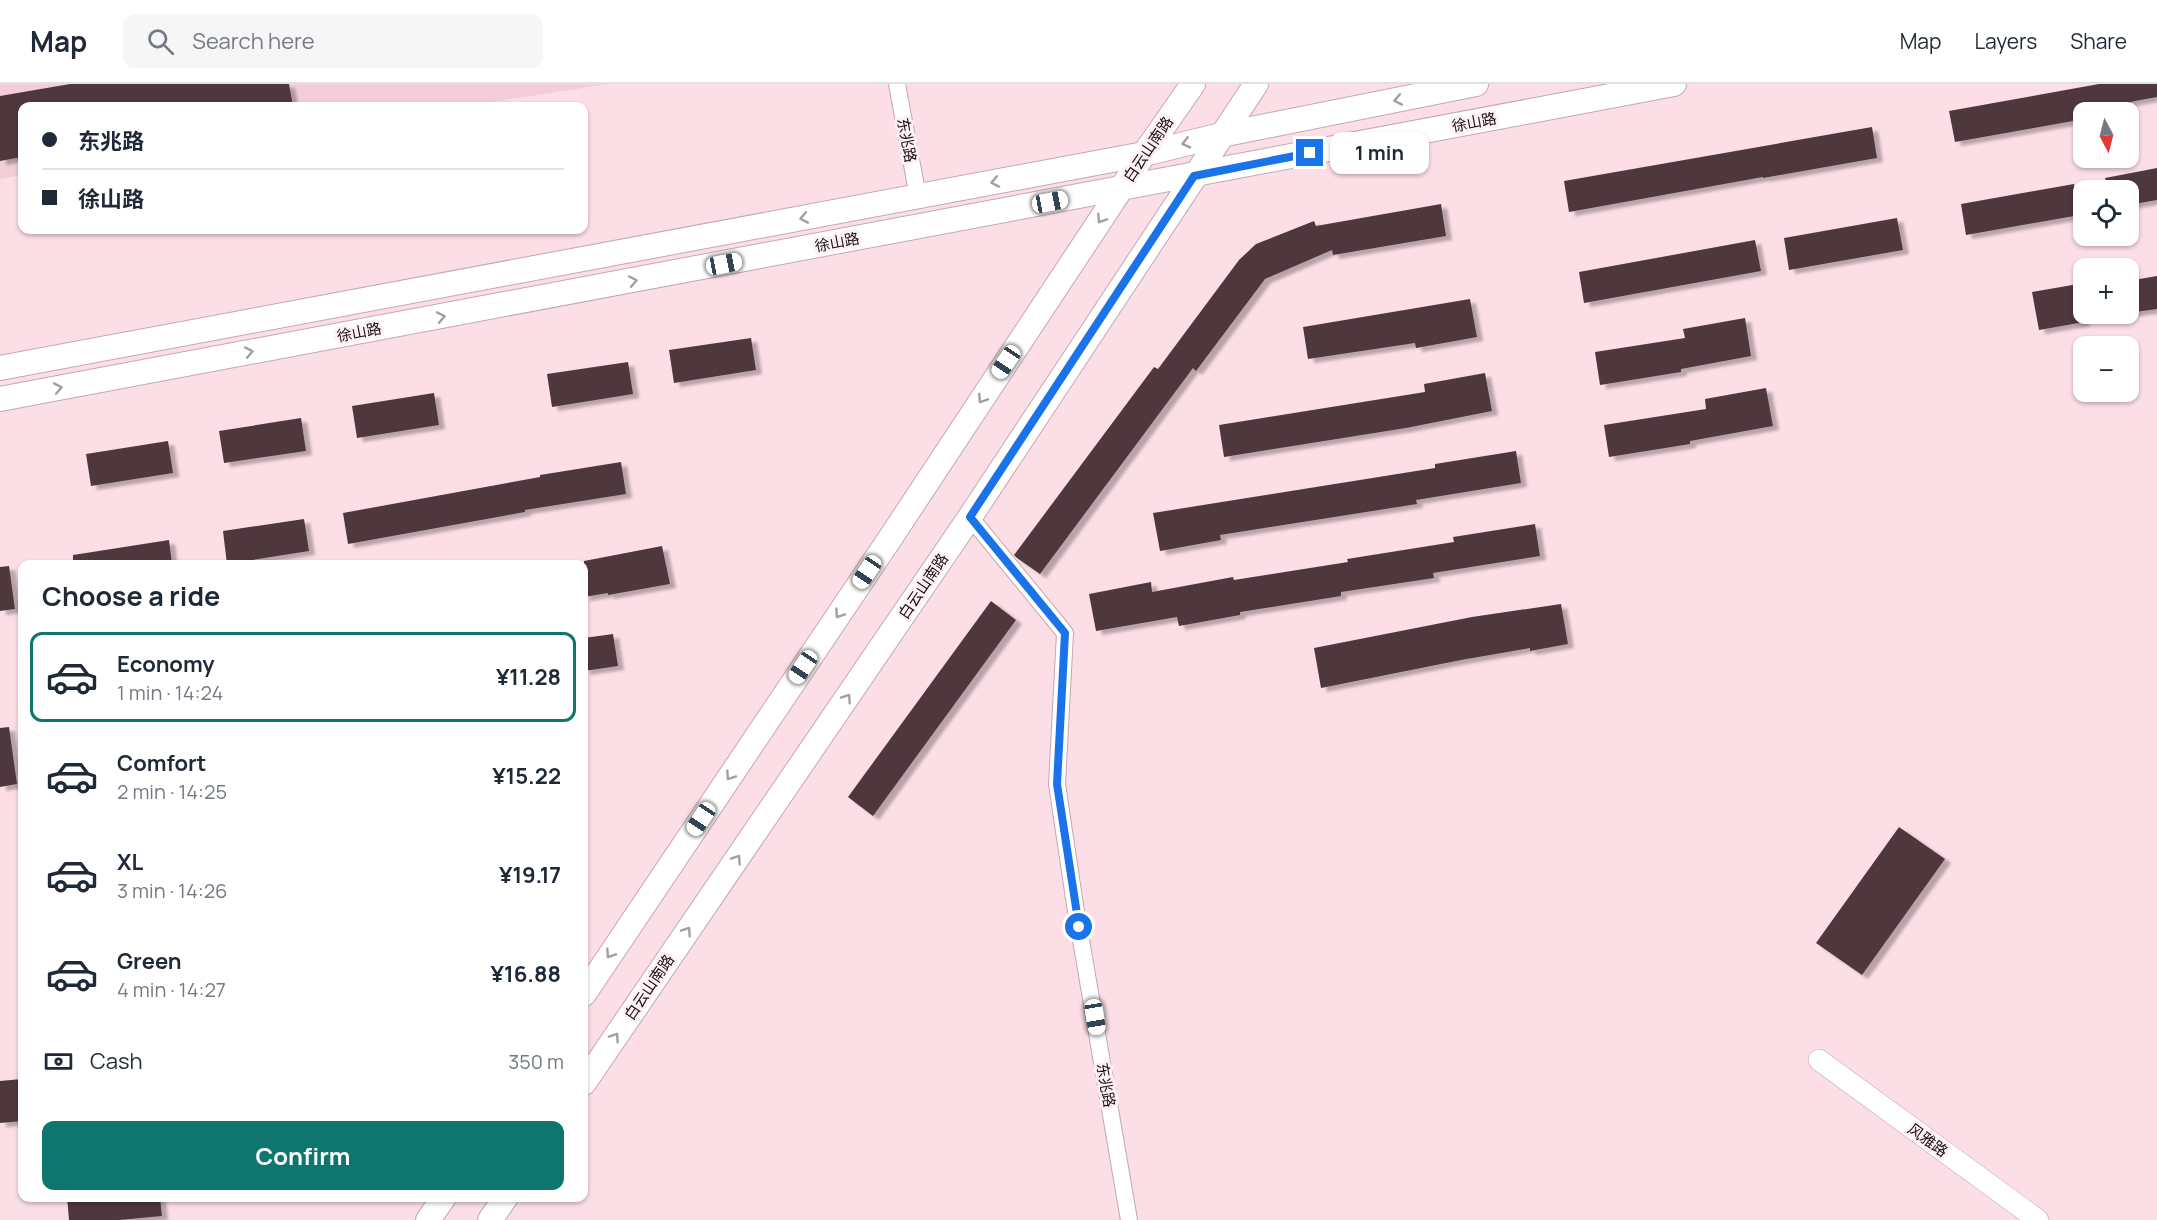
<!DOCTYPE html>
<meta charset="utf-8">
<style>
:root{--surface:#fff;--page:#f6f6f7;--text:#1f2937;--muted:#747a83;--line:#e0e1e3;--accent:#0f766e}
body{margin:0;font-family:Manrope,"Noto Sans SC",sans-serif;background:var(--page);color:var(--text);height:100vh;display:flex;flex-direction:column;font-size:22px;white-space:nowrap}
*{box-sizing:border-box;margin:0}
p{font-size:20px;color:var(--muted)}
.icon{flex:none;width:33px;height:33px;fill:none;stroke:currentColor;stroke-width:2;stroke-linecap:round;stroke-linejoin:round}
.map{position:relative;flex:1;overflow:hidden}
.drawer{position:absolute;left:18px;top:476px;width:570px;height:642px;display:flex;flex-direction:column;background:var(--surface);border-radius:12px;box-shadow:0 2px 4px #0004}
.drawer>*{flex:none}
.top-card{position:absolute;left:18px;top:18px;width:570px;height:132px;border-radius:12px;box-shadow:0 2px 4px #0004;display:grid;align-content:center;height:132px;padding:0 24px;background:var(--surface)}
.needle{width:39px;rotate:173deg}
.buttons{position:absolute;left:2073px;top:18px;display:grid;gap:12px}
.buttons a{display:grid;place-items:center;width:66px;height:66px;border-radius:12px;background:var(--surface);box-shadow:0 2px 4px #0004;font-size:30px}
.end{position:absolute;width:27px;height:27px;margin:-14px;border:8px solid #1a73e8;background:#fff;box-shadow:0 0 0 3px #fff}
.from{border-radius:50%}
.bubble{position:absolute;height:42px;border-radius:12px;background:var(--surface);box-shadow:0 2px 4px #0004;font-size:20px;font-weight:700;line-height:42px;text-align:center}
.car{position:absolute;width:18px;height:36px;margin:-18px -9px;border-radius:8px;box-shadow:0 0 4px 2px #0007;background:linear-gradient(#fff 24%,#345 0 40%,#fff 0 76%,#345 0 86%,#fff 0)}
.top-card b{display:flex;align-items:center;gap:21px;height:57px;font-size:22px}
.top-card b+b{border-top:2px solid var(--line)}
.top-card i{width:15px;height:15px;background:var(--text)}
ul{padding:0;list-style:none}
li{display:flex;align-items:center;gap:18px;height:90px;margin:0 12px 9px;padding:0 12px;border:3px solid transparent;border-radius:12px}
li div{flex:1}
li b{display:block;font-size:22px}
li em{font-style:normal;font-weight:700}
li.on{border-color:var(--accent)}
li>.icon{width:54px;height:54px;stroke-width:1.5}
h2{padding:0 24px;font-size:27px;line-height:72px}
.pay{display:flex;align-items:center;gap:15px;height:66px;padding:0 24px;font-size:22px}
.pay p{margin-inline-start:auto}
.cta{display:flex;gap:12px;margin-top:auto;padding:12px 24px}
.cta a{flex:1;height:69px;border-radius:12px;background:var(--accent);color:#fff;font-size:24px;font-weight:700;line-height:69px;text-align:center}
header{display:flex;align-items:center;gap:36px;box-sizing:border-box;height:84px;padding:0 30px;background:var(--surface);border-bottom:2px solid var(--line)}
header strong{font-size:28px}
nav{display:flex;gap:33px;margin-inline-start:auto;font-size:21px}
.search{width:420px;height:54px;background:var(--page);display:flex;align-items:center;gap:15px;box-sizing:border-box;padding:0 21px;border-radius:12px;color:var(--muted);font-size:22px}
.map>svg:first-child{display:block}
.built{fill:#f3ced8}
.building{fill:#4f383e;filter:url(#shadow)}
.lines{fill:none;stroke-linecap:round;stroke-linejoin:round}
.minor-casing{stroke:#c4a8af;stroke-width:18}
.tertiary-casing{stroke:#c4a8af;stroke-width:22}
.secondary-casing{stroke:#c4a8af;stroke-width:26}
.minor{stroke:#fff;stroke-width:16}
.tertiary{stroke:#fff;stroke-width:21}
.secondary{stroke:#fff;stroke-width:24}
.oneway{stroke:#a39fa0}
.route{stroke:#1a73e8;stroke-width:8}
.labels{text-anchor:middle;dominant-baseline:central;stroke-width:6;stroke-linejoin:round;paint-order:stroke}
.street-label{font-size:15px;fill:#180f12;stroke:#fdf1f4}
</style>
<header>
<strong>Map</strong>
<div class="search"><svg class="icon" aria-label="search" viewBox="0 0 24 24"><circle cx="10" cy="10" r="6"/><path d="M15 15l6 6"/></svg>Search here</div>
<nav><a>Map</a><a>Layers</a><a>Share</a></nav>
</header>
<div class="map">
<svg width="2157" height="1136" viewBox="0 0 2157 1136">
<defs>
<filter id="shadow"><feDropShadow dx="6" dy="4" stdDeviation="1.5" flood-color="#0004"/></filter>
</defs>
<rect width="100%" height="100%" fill="#fcdee6"/>
<!-- built -->
<path class="built" d="M0 0H609L465 22H22V91L0 95Z"/>
<!-- building -->
<g class="building">
<path d="M70 0H289L293 22H22V73L0 77V12Z"/>
<path d="M2099 0H2157V13L2130 18 2132 26 2117 28H2084V35L1955 58 1949 27Z"/>
<path d="M1872 43 1877 74 1763 94V93L1569 128 1564 97Z"/>
<path d="M2157 84V116L2128 121V106H2108L2105 94Z"/>
<path d="M2074 100 2080 131 1966 151 1961 120Z"/>
<path d="M1441 120 1446 152 1333 171 1332 166 1265 195 1196 287 1193 284 1040 490 1017 474 1014 471 1154 283 1158 285 1239 176 1256 160 1314 137 1316 142Z"/>
<path d="M1897 134 1903 166 1789 186 1784 154Z"/>
<path d="M1755 156 1761 187 1584 219 1579 188Z"/>
<path d="M2157 192V225L2128 229V197Z"/>
<path d="M2084 199V238L2039 246 2032 208Z"/>
<path d="M1470 215 1477 253 1416 264 1415 259 1308 275 1303 243Z"/>
<path d="M1745 234 1751 272 1681 285V288L1600 301 1595 268 1685 254 1683 245Z"/>
<path d="M751 254 756 286 674 299 669 266Z"/>
<path d="M628 278 633 310 552 323 547 290Z"/>
<path d="M1485 289 1492 327 1406 344 1224 373 1219 341 1425 308 1424 300Z"/>
<path d="M1766 304 1773 342 1690 357V360L1609 373 1604 341 1706 325 1705 315Z"/>
<path d="M434 309 439 341 357 354 352 322Z"/>
<path d="M301 334 306 367 224 379 219 347Z"/>
<path d="M168 357 173 389 91 402 86 370Z"/>
<path d="M1516 367 1521 399 1416 416 1417 420 1220 451 1221 456 1160 467 1153 429 1435 384V380Z"/>
<path d="M621 378 626 410 525 426V428L348 460 343 429 540 393V391Z"/>
<path d="M304 435 309 467 227 480 223 447Z"/>
<path d="M1535 440 1540 472 1433 489 1434 494 1341 508V512L1240 528V531L1179 542 1177 533 1096 547 1089 510 1151 498 1152 508 1233 493 1234 496 1348 478 1347 475 1454 458 1453 453Z"/>
<path d="M169 456 172 480H73V471Z"/>
<path d="M662 462 670 500 608 511V509L584 513V477Z"/>
<path d="M9 482 15 525 0 527V483Z"/>
<path d="M991 517 1016 536 873 732 848 713Z"/>
<path d="M1561 520 1568 560 1530 567V564L1461 576 1321 604 1314 564 1472 533Z"/>
<path d="M613 550 618 582 584 587V554Z"/>
<path d="M9 643 17 700 0 703V644Z"/>
<path d="M1899 743 1945 775 1862 891 1816 859Z"/>
<path d="M22 995V1037L0 1039V997Z"/>
<path d="M67 1113H160L162 1132 119 1136H69Z"/>
</g>
<g class="lines">
<defs>
<g id="minor">
<path d="M897 0 918 113"/>
<path d="M970 433 1065 549 1057 700 1075 821 1129 1136"/>
</g>
<path id="tertiary" d="M1819 976 2038 1136"/>
<g id="secondary">
<path d="M0 284 1144 70 1221 51 1476 0"/>
<path d="M0 315 1674 0"/>
<path d="M584 910 893 450 1144 70 1193 0"/>
<path d="M584 999 970 433 1256 0"/>
<path d="M428 1136 444 1113"/>
<path d="M490 1136 506 1113"/>
</g>
</defs>
<!-- minor casing -->
<use href="#minor" class="minor-casing"/>
<!-- tertiary casing -->
<use href="#tertiary" class="tertiary-casing"/>
<!-- secondary casing -->
<use href="#secondary" class="secondary-casing"/>
<!-- minor -->
<use href="#minor" class="minor"/>
<!-- tertiary -->
<use href="#tertiary" class="tertiary"/>
<!-- secondary -->
<use href="#secondary" class="secondary"/>
</g>
<!-- one-way arrows -->
<defs><path id="oneway-chevron" d="M-2-3.5L2.5 0L-2 3.5" fill="none" stroke-width="1.6" stroke-linecap="round" stroke-linejoin="round" transform="scale(1.5)"/></defs>
<g class="oneway">
<use href="#oneway-chevron" transform="translate(1398 16) rotate(169)"/>
<use href="#oneway-chevron" transform="translate(1186 59) rotate(166)"/>
<use href="#oneway-chevron" transform="translate(995 98) rotate(169)"/>
<use href="#oneway-chevron" transform="translate(804 134) rotate(169)"/>
<use href="#oneway-chevron" transform="translate(1101 135) rotate(123)"/>
<use href="#oneway-chevron" transform="translate(633 197) rotate(-11)"/>
<use href="#oneway-chevron" transform="translate(441 233) rotate(-11)"/>
<use href="#oneway-chevron" transform="translate(249 268) rotate(-11)"/>
<use href="#oneway-chevron" transform="translate(58 304) rotate(-11)"/>
<use href="#oneway-chevron" transform="translate(982 315) rotate(123)"/>
<use href="#oneway-chevron" transform="translate(839 530) rotate(124)"/>
<use href="#oneway-chevron" transform="translate(847 614) rotate(-56)"/>
<use href="#oneway-chevron" transform="translate(730 692) rotate(124)"/>
<use href="#oneway-chevron" transform="translate(737 775) rotate(-56)"/>
<use href="#oneway-chevron" transform="translate(687 847) rotate(-56)"/>
<use href="#oneway-chevron" transform="translate(610 870) rotate(124)"/>
<use href="#oneway-chevron" transform="translate(615 953) rotate(-56)"/>
</g>
<g class="lines">
<!-- route -->
<path class="route" d="M1079 843 1057 700 1065 549 970 433 1194 92 1310 69"/>
</g>
<g class="labels">
<!-- street labels -->
<g class="street-label">
<text transform="translate(1474 38) rotate(-11)">徐山路</text>
<text transform="translate(907 56) rotate(79)">东兆路</text>
<text transform="translate(1148 65) rotate(-56)">白云山南路</text>
<text transform="translate(837 158) rotate(-11)">徐山路</text>
<text transform="translate(359 248) rotate(-11)">徐山路</text>
<text transform="translate(923 502) rotate(-56)">白云山南路</text>
<text transform="translate(649 903) rotate(-56)">白云山南路</text>
<text transform="translate(1106 1001) rotate(80)">东兆路</text>
<text transform="translate(1928 1056) rotate(36)">风雅路</text>
</g>
</g>
</svg>
<div class="buttons">
<a><svg class="needle" viewBox="-14 -14 28 28"><path d="M0-13l5 13h-10z" fill="#e53935"/><path d="M0 13l5-13h-10z" fill="#747a83"/></svg></a>
<a><svg class="icon" aria-label="locate" viewBox="0 0 24 24"><circle cx="12" cy="12" r="6"/><path d="M12 2v4M12 18v4M2 12h4M18 12h4"/></svg></a>
<a>+</a>
<a>−</a>
</div>
<i class="end from" style="left:1079px;top:843px"></i>
<i class="end" style="left:1310px;top:69px"></i>
<div class="bubble" style="left:1330px;top:48px;width:99px">1 min</div>
<i class="car" style="left:1050px;top:118px;rotate:79deg"></i>
<i class="car" style="left:724px;top:180px;rotate:79deg"></i>
<i class="car" style="left:1006px;top:278px;rotate:214deg"></i>
<i class="car" style="left:867px;top:488px;rotate:214deg"></i>
<i class="car" style="left:803px;top:583px;rotate:214deg"></i>
<i class="car" style="left:701px;top:735px;rotate:214deg"></i>
<i class="car" style="left:1095px;top:933px;rotate:171deg"></i>
<div class="top-card">
<b><i class="from"></i>东兆路</b>
<b><i></i>徐山路</b>
</div>
<section class="drawer">
<h2>Choose a ride</h2>
<ul>
<li class="on"><svg class="icon" aria-label="car" viewBox="0 0 24 24"><path d="M5 17H2v-5l4-1 3-4h7l3 4 3 1v5h-3M9 17h6M6 11h13"/><circle cx="7" cy="17" r="2"/><circle cx="17" cy="17" r="2"/></svg><div><b>Economy</b><p>1 min · 14:24</p></div><em>¥11.28</em></li>
<li><svg class="icon" aria-label="car" viewBox="0 0 24 24"><path d="M5 17H2v-5l4-1 3-4h7l3 4 3 1v5h-3M9 17h6M6 11h13"/><circle cx="7" cy="17" r="2"/><circle cx="17" cy="17" r="2"/></svg><div><b>Comfort</b><p>2 min · 14:25</p></div><em>¥15.22</em></li>
<li><svg class="icon" aria-label="car" viewBox="0 0 24 24"><path d="M5 17H2v-5l4-1 3-4h7l3 4 3 1v5h-3M9 17h6M6 11h13"/><circle cx="7" cy="17" r="2"/><circle cx="17" cy="17" r="2"/></svg><div><b>XL</b><p>3 min · 14:26</p></div><em>¥19.17</em></li>
<li><svg class="icon" aria-label="car" viewBox="0 0 24 24"><path d="M5 17H2v-5l4-1 3-4h7l3 4 3 1v5h-3M9 17h6M6 11h13"/><circle cx="7" cy="17" r="2"/><circle cx="17" cy="17" r="2"/></svg><div><b>Green</b><p>4 min · 14:27</p></div><em>¥16.88</em></li>
</ul>
<div class="pay"><svg class="icon" aria-label="cash" viewBox="0 0 24 24"><path d="M3 7h18v10H3z"/><circle cx="12" cy="12" r="2"/></svg>Cash<p>350 m</p></div>
<div class="cta"><a>Confirm</a></div>
</section>
</div>
